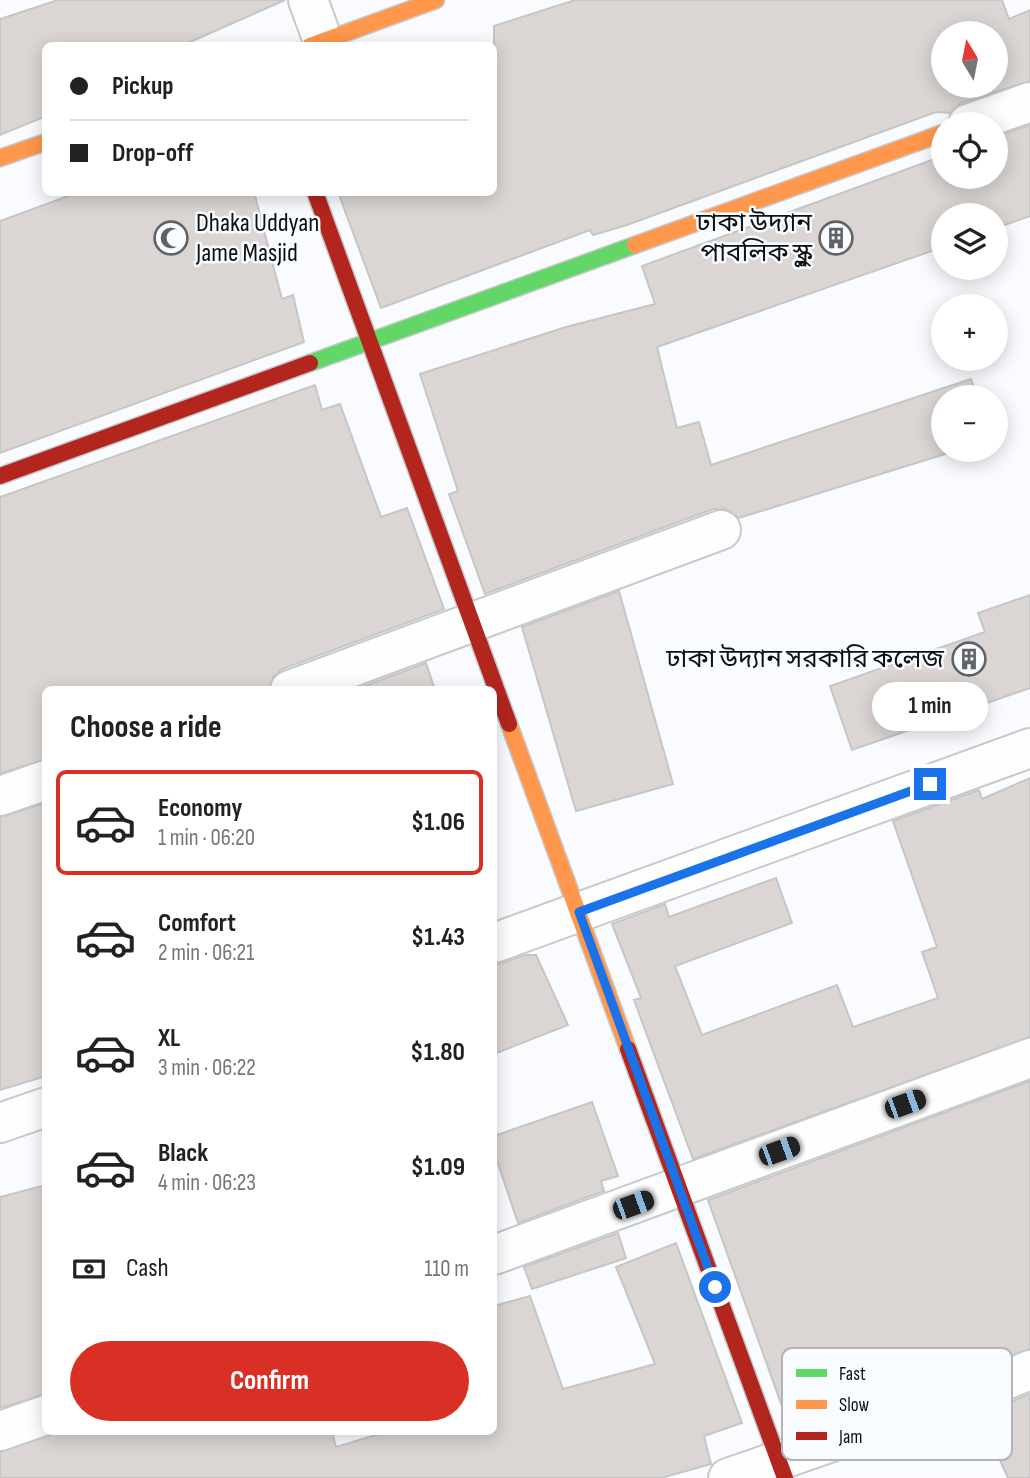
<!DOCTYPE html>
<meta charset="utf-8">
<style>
:root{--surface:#fff;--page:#f2f2f2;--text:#222;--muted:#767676;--line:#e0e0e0;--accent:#d93025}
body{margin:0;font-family:"Sofia Sans Condensed","Noto Sans Bengali",sans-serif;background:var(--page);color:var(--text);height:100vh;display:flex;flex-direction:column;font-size:26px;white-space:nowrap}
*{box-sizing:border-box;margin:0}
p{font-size:23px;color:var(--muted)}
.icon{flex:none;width:38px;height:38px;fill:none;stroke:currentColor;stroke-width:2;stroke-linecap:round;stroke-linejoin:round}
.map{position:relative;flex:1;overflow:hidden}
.side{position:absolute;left:42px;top:686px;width:455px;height:749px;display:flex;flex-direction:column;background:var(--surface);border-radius:10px;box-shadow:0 4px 18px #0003}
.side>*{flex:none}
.guide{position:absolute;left:42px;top:42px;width:455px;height:154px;border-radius:10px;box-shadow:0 4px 18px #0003;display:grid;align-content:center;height:154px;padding:0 28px;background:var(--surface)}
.needle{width:46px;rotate:350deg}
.fabs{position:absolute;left:931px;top:21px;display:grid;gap:14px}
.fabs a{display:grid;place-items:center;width:77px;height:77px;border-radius:50%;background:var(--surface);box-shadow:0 4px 18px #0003;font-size:35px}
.end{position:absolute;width:32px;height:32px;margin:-16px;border:9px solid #1a73e8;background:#fff;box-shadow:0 0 0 4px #fff}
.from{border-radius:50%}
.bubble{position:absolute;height:49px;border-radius:24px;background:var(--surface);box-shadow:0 4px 18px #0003;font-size:23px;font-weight:700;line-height:49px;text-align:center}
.car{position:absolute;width:21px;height:42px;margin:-21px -10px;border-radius:9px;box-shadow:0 0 5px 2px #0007;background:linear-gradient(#222 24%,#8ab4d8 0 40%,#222 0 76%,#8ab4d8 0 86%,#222 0)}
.guide b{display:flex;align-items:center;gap:24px;height:66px;font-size:26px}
.guide b+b{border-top:2px solid var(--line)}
.guide i{width:18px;height:18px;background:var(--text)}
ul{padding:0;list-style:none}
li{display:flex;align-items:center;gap:21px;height:105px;margin:0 14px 10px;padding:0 14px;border:4px solid transparent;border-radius:10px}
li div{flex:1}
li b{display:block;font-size:26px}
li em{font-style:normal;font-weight:700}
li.selected{border-color:var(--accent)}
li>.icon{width:63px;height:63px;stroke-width:1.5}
h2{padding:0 28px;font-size:32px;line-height:84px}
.pay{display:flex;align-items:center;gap:18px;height:77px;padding:0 28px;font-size:26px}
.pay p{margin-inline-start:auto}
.button{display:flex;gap:14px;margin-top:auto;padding:14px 28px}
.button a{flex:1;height:80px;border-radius:42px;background:var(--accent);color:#fff;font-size:28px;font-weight:700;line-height:80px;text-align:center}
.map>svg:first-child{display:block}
.building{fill:#dbd6d4;stroke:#c6c6c6;stroke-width:2;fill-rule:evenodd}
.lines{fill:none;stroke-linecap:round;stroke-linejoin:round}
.street-casing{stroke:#c7cacc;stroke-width:42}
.fast-casing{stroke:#c7cacc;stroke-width:19}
.slow-casing{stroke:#c7cacc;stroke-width:19}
.jam-casing{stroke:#c7cacc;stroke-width:19}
.street{stroke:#fefeff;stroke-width:38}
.fast{stroke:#63d668;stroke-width:16}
.slow{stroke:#ff974d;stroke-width:16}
.jam{stroke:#b3261e;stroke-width:16}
.route{stroke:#1a73e8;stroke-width:9}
.labels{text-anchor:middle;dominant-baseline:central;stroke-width:5;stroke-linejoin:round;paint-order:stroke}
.poi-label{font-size:26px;fill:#0d1013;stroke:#f8fbff;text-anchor:end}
.key{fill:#f8fbff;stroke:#b2b4b8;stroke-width:2}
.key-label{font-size:19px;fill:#0d1013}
</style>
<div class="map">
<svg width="1030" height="1478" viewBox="0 0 1030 1478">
<rect width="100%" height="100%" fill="#f9fbfe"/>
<!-- building -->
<g class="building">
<path d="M58 0H285L181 46H46V116L0 135V19Z"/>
<path d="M575 0H1002L1009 19 1030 10V81L961 103 950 113 936 112 627 225 593 235 590 230 381 308 338 192H494V26ZM943 33H996V86H943Z"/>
<path d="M1030 125V216L996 228V215H943V247L657 347 677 428 699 422 711 465 971 379 977 397H943V450H958L739 518 725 509H713L485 594 449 494 458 491 420 374 566 327 655 304 642 266 943 156V177H996V137Z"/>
<path d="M79 192H254L282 299 293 295 304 342 0 453V221Z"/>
<path d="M315 385 322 410 340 404 381 517 407 508 444 609 282 669 273 677 269 690H46V759L0 773V497Z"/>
<path d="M619 591 673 784 576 811 522 627Z"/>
<path d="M1030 595V688L852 750 830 686 985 632 978 613Z"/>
<path d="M426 663 435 690H354Z"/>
<path d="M1030 778V1037L693 1159 634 1000 641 998 612 924 665 904 669 917 776 878 792 923 675 966 702 1035 837 985 853 1027 938 998 922 952 937 947 893 821 979 790 982 799Z"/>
<path d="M46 803V1076L0 1090V817Z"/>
<path d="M525 955H536L568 1025 494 1054V966Z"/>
<path d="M1030 1081V1349L960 1374 956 1364 877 1399 873 1390 836 1406 831 1393 783 1409 708 1200Z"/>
<path d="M592 1102 618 1176 601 1181 604 1191 518 1223 494 1152V1136Z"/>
<path d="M46 1185V1394L0 1408V1197Z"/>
<path d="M618 1233 626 1258 532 1289 524 1267Z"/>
<path d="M676 1243 742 1423 704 1436 711 1464 661 1478H0V1452L59 1432H332L336 1447 386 1432H494V1306L530 1296 563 1389 655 1364 616 1267Z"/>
<path d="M1030 1394V1478H1008L979 1414Z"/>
</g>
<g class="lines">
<defs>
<g id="street">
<path d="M308 0 323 41"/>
<path d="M968 124 1030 102"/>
<path d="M290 690 721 530"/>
<path d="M0 796 46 780"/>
<path d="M494 943 1030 748"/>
<path d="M0 1123 46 1107"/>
<path d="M494 1255 1030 1058"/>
<path d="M0 1431 46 1415"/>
<path d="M728 1478 979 1391 1030 1370"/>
</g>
<path id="fast" d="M310 363 635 245"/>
<g id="slow">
<path d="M310 46 436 0"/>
<path d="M0 158 46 142"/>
<path d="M635 245 943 133"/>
<path d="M509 724 628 1049"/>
</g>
<g id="jam">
<path d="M315 192 509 724"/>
<path d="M0 476 310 363"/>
<path d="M628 1049 785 1478"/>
</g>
</defs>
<!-- street casing -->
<use href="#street" class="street-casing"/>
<!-- fast casing -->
<use href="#fast" class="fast-casing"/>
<!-- slow casing -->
<use href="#slow" class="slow-casing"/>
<!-- jam casing -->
<use href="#jam" class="jam-casing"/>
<!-- street -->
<use href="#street" class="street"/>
<!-- fast -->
<use href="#fast" class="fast"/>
<!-- slow -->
<use href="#slow" class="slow"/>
<!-- jam -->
<use href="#jam" class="jam"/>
</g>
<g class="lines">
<!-- route -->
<path class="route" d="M715 1287 579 912 930 784"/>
</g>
<!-- icons -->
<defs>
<symbol id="mosque-ring" viewBox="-11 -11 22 22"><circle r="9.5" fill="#f8fbff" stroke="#606265" stroke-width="1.5"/><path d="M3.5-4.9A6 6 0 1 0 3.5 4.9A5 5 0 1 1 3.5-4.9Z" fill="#606265"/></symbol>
<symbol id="building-ring" viewBox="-11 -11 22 22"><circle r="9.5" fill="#f8fbff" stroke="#606265" stroke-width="1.5"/><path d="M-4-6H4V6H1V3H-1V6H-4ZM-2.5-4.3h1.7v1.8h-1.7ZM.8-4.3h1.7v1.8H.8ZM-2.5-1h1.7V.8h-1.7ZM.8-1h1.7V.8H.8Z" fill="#606265"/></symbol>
</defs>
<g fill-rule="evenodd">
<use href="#mosque-ring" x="152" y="219" width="38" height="38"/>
<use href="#building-ring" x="817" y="219" width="38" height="38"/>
<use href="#building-ring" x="950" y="640" width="38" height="38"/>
</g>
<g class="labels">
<!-- poi labels -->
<g class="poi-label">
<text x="196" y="223" text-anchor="start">Dhaka Uddyan<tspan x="196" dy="30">Jame Masjid</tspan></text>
<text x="812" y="223">ঢাকা উদ্যান<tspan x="812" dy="30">পাবলিক স্কুল</tspan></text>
<text x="944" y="659">ঢাকা উদ্যান সরকারি কলেজ</text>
</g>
</g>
<!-- legend -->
<rect x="782" y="1348" width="230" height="112" rx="10" class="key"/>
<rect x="796" y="1369" width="31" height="8" fill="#63d668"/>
<rect x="796" y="1400" width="31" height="9" fill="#ff974d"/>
<rect x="796" y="1432" width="31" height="8" fill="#b3261e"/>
<g class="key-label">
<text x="839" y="1380">Fast</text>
<text x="839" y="1411">Slow</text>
<text x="839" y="1443">Jam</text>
</g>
</svg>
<div class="fabs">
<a><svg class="needle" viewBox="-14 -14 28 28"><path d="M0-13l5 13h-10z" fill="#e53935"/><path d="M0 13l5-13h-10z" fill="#767676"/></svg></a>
<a><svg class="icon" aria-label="locate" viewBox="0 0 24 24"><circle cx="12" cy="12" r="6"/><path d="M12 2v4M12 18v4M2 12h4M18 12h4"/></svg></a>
<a><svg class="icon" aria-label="layers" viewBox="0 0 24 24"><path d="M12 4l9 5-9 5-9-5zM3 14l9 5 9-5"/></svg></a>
<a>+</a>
<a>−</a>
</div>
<i class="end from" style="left:715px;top:1287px"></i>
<i class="end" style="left:930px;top:784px"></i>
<div class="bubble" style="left:872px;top:682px;width:116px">1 min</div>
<i class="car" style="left:905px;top:1104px;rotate:70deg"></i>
<i class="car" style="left:779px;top:1151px;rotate:70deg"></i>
<i class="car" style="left:633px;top:1205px;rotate:70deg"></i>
<div class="guide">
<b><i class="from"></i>Pickup</b>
<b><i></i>Drop-off</b>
</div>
<section class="side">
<h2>Choose a ride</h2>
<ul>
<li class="selected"><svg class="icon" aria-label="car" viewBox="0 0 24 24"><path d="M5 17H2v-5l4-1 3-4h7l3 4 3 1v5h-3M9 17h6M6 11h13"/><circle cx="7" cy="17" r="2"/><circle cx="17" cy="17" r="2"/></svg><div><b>Economy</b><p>1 min · 06:20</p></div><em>$1.06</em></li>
<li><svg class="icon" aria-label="car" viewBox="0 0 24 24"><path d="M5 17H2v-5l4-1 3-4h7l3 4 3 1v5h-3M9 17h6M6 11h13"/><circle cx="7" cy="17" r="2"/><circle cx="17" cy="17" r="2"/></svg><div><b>Comfort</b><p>2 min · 06:21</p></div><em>$1.43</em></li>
<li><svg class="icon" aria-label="car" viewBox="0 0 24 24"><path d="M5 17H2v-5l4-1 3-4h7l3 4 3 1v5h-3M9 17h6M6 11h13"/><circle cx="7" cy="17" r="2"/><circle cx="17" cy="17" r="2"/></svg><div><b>XL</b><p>3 min · 06:22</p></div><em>$1.80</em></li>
<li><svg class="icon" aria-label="car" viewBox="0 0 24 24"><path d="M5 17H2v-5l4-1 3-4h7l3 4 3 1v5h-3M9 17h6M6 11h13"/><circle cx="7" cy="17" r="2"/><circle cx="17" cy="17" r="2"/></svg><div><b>Black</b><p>4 min · 06:23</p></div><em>$1.09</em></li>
</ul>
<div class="pay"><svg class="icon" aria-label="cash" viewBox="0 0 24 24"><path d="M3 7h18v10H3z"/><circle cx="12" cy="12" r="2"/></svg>Cash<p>110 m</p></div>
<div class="button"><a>Confirm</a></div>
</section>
</div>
